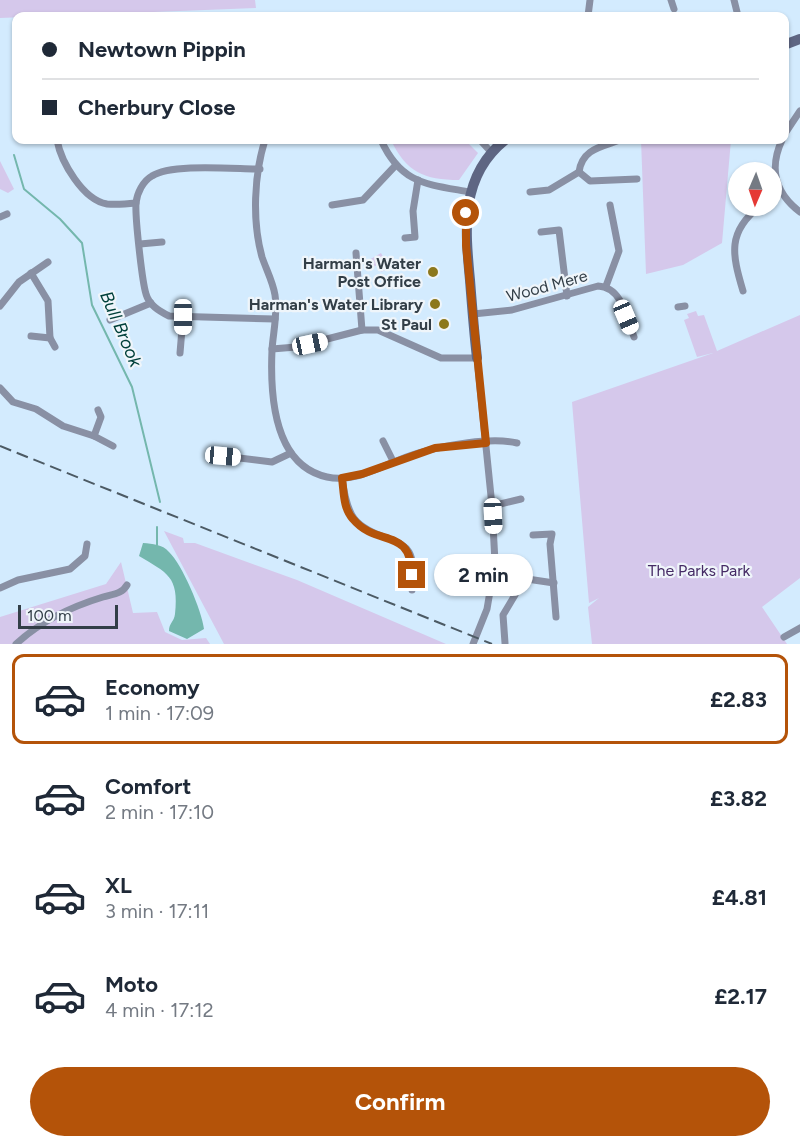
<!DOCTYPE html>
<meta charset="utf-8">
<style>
:root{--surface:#fff;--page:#f2f2f3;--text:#1f2937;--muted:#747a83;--line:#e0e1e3;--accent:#b45309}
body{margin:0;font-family:Figtree,sans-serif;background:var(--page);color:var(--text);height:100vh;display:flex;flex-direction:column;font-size:22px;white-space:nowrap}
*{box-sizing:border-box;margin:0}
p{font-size:20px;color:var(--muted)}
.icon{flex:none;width:33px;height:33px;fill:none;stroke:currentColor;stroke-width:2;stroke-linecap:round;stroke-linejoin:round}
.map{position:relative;height:644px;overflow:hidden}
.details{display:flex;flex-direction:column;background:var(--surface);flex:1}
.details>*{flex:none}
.hud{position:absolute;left:12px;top:12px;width:777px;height:132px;border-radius:12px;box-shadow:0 2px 4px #0004;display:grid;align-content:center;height:132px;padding:0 30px;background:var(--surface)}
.needle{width:39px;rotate:182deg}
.buttons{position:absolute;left:728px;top:162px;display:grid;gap:12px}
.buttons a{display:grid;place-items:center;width:54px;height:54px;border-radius:50%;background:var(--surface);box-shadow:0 2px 4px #0004;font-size:30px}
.scale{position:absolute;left:18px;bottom:15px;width:100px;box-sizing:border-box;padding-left:6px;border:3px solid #323e47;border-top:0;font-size:16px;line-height:21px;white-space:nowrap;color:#323e47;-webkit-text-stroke:4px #eff5fa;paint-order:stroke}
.end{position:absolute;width:27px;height:27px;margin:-14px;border:8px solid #b45309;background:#fff;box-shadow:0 0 0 3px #fff}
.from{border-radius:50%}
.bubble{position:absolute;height:42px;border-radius:21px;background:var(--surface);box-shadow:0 2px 4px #0004;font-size:20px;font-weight:700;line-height:42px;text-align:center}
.car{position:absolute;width:18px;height:36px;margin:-18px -9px;border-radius:8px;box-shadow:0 0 4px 2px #0007;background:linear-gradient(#fff 24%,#345 0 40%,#fff 0 76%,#345 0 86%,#fff 0)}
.hud b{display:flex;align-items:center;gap:21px;height:57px;font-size:22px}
.hud b+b{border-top:2px solid var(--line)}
.hud i{width:15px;height:15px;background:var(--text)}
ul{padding:10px 0 0;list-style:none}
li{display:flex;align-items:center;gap:18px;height:90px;margin:0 12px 9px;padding:0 18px;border:3px solid transparent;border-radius:12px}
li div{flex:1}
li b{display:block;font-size:22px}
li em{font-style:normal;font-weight:700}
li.current{border-color:var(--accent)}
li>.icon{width:54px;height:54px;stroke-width:1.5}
.cta{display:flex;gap:12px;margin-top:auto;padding:12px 30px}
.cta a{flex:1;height:69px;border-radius:36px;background:var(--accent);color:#fff;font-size:24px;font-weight:700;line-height:69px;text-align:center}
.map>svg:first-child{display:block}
.green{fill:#d5c8eb}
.water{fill:#74b7ad}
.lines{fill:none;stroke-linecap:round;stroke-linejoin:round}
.stream{stroke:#74b7ad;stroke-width:2}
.street{stroke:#8990a4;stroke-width:7}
.secondary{stroke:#5e6683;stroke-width:10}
.rail{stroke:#4c5a64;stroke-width:2;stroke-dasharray:12 6;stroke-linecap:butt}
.route{stroke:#b45309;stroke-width:8}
.poi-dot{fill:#8c781d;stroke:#eff5fa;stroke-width:2}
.labels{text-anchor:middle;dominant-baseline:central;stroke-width:4.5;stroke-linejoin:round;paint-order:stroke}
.poi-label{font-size:16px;font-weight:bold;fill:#323e47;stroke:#eff5fa;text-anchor:end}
.street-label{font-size:16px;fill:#323e47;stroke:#eff5fa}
.park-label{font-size:16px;fill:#452b65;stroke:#eff5fa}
.water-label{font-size:18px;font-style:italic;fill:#00403a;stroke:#eff5fa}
</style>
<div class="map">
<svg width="800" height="644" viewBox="0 0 800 644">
<rect width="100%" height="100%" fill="#d3ebfe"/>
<!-- green -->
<g class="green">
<path d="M0 0H255L256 8 0 18Z"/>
<path d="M391 140H465L478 153 459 180C424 180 406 172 391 140Z"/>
<path d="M641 140H731L722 243 683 265 646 274Z"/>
<path d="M0 161 14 189 8 193 0 189Z"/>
<path d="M381 253 389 268 381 272 377 265 368 270 364 263Z"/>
<path d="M696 311 698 316 704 315 717 351 800 315V578L762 607 787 644H592L588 607 599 598 589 603 572 402 713 353 697 357 684 320 689 318 687 314Z"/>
<path d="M164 531 183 538 184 543H195L297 580 446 644H224Z"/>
<path d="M121 562 133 613 157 612 165 632 182 640 206 638 210 644H0V617L106 584Z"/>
</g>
<!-- water -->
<path class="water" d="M143 543C153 544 162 544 169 552 182 564 202 611 204 629L187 639 169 631C169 623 174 622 175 614 179 576 167 573 139 556Z"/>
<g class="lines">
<!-- stream -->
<g class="stream">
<path d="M14 155 24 189 60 219 82 243 92 305 132 387 160 502"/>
<path d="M157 527V545"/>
</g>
<!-- street -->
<g class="street">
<path d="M671 0 674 9"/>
<path d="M734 0 738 16"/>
<path d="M588 16 590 0"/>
<path d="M784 135 800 111"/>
<path d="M57 140C61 162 83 200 107 204 117 205 127 204 136 203"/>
<path d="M265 140C254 175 252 221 262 257 266 269 273 282 275 295 278 313 273 333 272 350 270 395 273 465 327 477 358 484 389 461 418 453 445 445 491 437 517 443"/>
<path d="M381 140C401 184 426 184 470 192"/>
<path d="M480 140 491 152"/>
<path d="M782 140C769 168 775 193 800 212"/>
<path d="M260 169C235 169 171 163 152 176 143 181 137 193 136 203 135 217 142 281 146 294 149 305 159 311 169 316L275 319"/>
<path d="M579 172 590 181 637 179"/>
<path d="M579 172C582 149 601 147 620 140"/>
<path d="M530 192 549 190 579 172"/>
<path d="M771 196 779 189"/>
<path d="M332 205 363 200 395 166"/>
<path d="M0 217 7 214"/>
<path d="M541 232 559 230 567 296"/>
<path d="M405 238 415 237 413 211 418 180"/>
<path d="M140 244 162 242"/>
<path d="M356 253 362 330"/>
<path d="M31 273 48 301 50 338 55 347"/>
<path d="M606 286 619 251 610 205"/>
<path d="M743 291C732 254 727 232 760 206"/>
<path d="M0 306 19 282 48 262"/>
<path d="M678 307 685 306"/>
<path d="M473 314 512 310 598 286C622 287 627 318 634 337"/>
<path d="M110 320 151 303"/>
<path d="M31 336 50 338"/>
<path d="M272 349 296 347 362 330H378L441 358H477L492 506 495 562 487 609 473 644"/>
<path d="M180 353 183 317"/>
<path d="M0 388 13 402 36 409 63 426 94 436 113 446"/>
<path d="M94 436 101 417 98 410"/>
<path d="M383 441 393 461"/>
<path d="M223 456 272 462 291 453"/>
<path d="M342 478C347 516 353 527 390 539 397 542 405 545 409 552 415 562 412 579 412 590"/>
<path d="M492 506 521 499"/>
<path d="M533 535 552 534 550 544 556 617"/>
<path d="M494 574 554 583"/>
<path d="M0 588 18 580 70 569 85 556 87 544"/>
<path d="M784 637 800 628"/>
<path d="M505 643 503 615 515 595 518 579"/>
<path d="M16 644C41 621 70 607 103 597 113 594 122 594 127 585"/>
</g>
<!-- secondary -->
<g class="secondary">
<path d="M784 45 800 39"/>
<path d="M477 358C474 332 472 306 470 280 465 228 460 176 505 140"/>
</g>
<!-- rail -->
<path class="rail" d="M0 446 492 644"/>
</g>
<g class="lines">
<!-- route -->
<path class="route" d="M412 575C411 526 377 548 353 519 343 508 344 492 342 478L362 474 435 448 486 443 466 245V213"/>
</g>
<!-- markers -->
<g class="poi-dot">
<circle cx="433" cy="272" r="6"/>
<circle cx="435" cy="304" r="6"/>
<circle cx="444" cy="324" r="6"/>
</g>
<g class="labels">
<!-- poi labels -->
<g class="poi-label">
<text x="421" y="263">Harman's Water<tspan x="421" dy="18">Post Office</tspan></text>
<text x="423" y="304">Harman's Water Library</text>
<text x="432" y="324">St Paul</text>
</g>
<!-- street labels -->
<g class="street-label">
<text transform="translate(547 286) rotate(-15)">Wood Mere</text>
</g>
<!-- park labels -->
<g class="park-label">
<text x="699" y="570">The Parks Park</text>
</g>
<!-- water labels -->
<g class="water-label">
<text transform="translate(121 329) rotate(67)">Bull Brook</text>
</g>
</g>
</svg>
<div class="buttons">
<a><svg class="needle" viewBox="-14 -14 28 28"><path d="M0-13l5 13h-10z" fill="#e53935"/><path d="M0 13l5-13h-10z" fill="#747a83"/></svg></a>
</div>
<div class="scale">100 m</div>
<i class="end from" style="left:466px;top:213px"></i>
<i class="end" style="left:412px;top:575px"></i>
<div class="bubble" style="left:434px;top:554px;width:99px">2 min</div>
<i class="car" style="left:183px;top:317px;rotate:180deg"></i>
<i class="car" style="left:626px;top:317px;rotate:157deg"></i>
<i class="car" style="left:310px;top:344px;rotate:78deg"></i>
<i class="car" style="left:223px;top:456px;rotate:95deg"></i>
<i class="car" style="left:493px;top:516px;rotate:177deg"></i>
<div class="hud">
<b><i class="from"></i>Newtown Pippin</b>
<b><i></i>Cherbury Close</b>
</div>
</div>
<section class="details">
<ul>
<li class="current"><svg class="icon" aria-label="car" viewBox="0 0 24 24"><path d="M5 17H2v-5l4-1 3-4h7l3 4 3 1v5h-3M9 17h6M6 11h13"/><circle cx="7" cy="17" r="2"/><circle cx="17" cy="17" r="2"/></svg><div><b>Economy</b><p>1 min · 17:09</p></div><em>£2.83</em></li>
<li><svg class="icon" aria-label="car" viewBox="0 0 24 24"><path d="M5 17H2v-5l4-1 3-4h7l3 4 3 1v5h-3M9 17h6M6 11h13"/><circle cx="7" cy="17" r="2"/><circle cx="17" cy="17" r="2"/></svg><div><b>Comfort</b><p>2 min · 17:10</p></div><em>£3.82</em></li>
<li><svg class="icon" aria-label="car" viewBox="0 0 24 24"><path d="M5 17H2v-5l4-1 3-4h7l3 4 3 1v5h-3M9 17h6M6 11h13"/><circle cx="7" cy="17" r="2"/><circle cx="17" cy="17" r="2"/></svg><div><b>XL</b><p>3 min · 17:11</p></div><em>£4.81</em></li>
<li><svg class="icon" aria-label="car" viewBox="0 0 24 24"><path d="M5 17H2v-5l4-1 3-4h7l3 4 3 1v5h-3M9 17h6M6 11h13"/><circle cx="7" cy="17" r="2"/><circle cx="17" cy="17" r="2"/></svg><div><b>Moto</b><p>4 min · 17:12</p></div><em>£2.17</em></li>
</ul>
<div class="cta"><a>Confirm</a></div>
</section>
